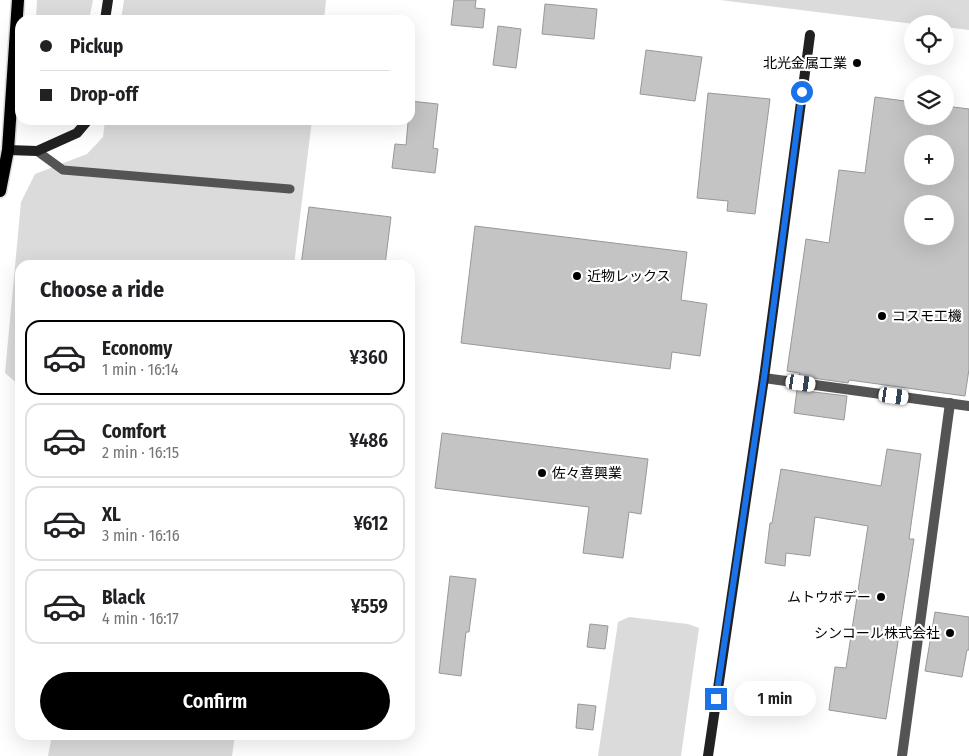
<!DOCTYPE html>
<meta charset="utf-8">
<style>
:root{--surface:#fff;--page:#f6f6f6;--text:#202124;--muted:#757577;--line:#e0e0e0;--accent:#000}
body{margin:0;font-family:"Fira Sans Condensed","Noto Sans JP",sans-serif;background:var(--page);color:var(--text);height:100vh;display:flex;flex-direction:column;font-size:19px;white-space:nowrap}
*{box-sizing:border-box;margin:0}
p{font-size:16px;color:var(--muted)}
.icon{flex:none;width:28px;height:28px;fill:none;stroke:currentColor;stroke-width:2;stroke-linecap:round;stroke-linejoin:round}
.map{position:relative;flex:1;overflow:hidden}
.drawer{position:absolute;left:15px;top:260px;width:400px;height:480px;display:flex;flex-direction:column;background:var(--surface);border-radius:15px;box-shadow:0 5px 20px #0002}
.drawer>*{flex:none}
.hud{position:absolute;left:15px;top:15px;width:400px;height:110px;border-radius:15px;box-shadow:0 5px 20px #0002;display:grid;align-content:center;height:110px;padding:0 25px;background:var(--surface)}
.controls{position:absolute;left:904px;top:15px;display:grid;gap:10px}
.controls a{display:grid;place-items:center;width:50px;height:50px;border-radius:50%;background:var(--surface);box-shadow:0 5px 20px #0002;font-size:25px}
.end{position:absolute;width:22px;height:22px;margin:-11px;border:6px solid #1a73e8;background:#fff;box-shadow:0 0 0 2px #fff}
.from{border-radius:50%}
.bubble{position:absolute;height:35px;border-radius:18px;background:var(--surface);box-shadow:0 5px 20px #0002;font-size:16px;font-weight:600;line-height:35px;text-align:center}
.car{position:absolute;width:15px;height:30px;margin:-15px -8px;border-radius:6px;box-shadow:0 0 4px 1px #0007;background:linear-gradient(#fff 24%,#345 0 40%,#fff 0 76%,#345 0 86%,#fff 0)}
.hud b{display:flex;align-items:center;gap:18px;height:48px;font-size:19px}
.hud b+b{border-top:1px solid var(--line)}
.hud i{width:12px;height:12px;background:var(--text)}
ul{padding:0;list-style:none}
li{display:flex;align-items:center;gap:15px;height:75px;margin:0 10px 8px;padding:0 15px;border:2px solid var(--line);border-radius:15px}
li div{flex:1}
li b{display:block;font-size:19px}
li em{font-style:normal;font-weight:600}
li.on{border-color:var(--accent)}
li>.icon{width:45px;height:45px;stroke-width:1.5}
h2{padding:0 25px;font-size:22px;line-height:60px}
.action{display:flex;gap:10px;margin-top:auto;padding:10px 25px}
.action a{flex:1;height:58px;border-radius:30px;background:var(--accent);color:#fff;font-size:20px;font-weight:600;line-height:58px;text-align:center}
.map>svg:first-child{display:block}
.green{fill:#dbdbdb}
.building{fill:#c4c4c4;stroke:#989898;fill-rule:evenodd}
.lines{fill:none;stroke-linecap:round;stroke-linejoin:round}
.primary-casing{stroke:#dbdbdb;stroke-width:15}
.lane{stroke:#545454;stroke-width:9}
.street{stroke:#545454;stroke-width:10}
.secondary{stroke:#212121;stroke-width:10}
.primary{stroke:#000;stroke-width:12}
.route{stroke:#1a73e8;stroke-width:6}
.poi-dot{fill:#000;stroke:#fff;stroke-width:2}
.labels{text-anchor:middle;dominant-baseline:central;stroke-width:4.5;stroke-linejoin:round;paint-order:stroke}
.poi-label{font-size:14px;fill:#000;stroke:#fff;text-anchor:end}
</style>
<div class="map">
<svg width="969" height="756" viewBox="0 0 969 756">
<rect width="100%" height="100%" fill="#fff"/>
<!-- green -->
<g class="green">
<path d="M37 0H93L89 20H36Z"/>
<path d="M124 0H326L324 20H121Z"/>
<path d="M720 0H969V30L945 27V24H914Z"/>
<path d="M105 120H312L294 265H20V386L5 373 21 202 35 174 87 154 103 137Z"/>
<path d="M629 617 688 624 699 628 681 756H598L618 622Z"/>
<path d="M52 735H235L232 756H48Z"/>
</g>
<!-- building -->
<g class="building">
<path d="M454 0H476L475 8 485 9 483 28 451 25Z"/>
<path d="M545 4 597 9 594 39 542 34Z"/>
<path d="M498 26 521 29 516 68 493 65Z"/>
<path d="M646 50 702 57 695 101 640 94Z"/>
<path d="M708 93 770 99 755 214 727 211 728 201 697 198Z"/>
<path d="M875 97 912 102V116H945V106L969 109V369L965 396 849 380 848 383 799 376 800 373 787 371 806 239 829 243 839 170 865 173ZM912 144H945V176H912ZM912 204H945V236H912Z"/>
<path d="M410 101 438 104 433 148 438 149 435 173 392 168 395 144 406 145Z"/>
<path d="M309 207 391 217 385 265H301Z"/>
<path d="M475 226 687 252 681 300 707 304 700 356 672 352 670 369 461 343Z"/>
<path d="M797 390 847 396 844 420 794 413Z"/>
<path d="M442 433 648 459 641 514 629 512 623 558 583 553 589 507 435 488Z"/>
<path d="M887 449 921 454 909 539H914L886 719 829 710 835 667 846 668 868 526 815 517 810 556 786 553 785 566 765 563 770 523H772L781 469 881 486Z"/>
<path d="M450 576 476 579 469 632H466L461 676 439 673Z"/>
<path d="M935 612 969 617V650H967L962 677 925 671Z"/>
<path d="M590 624 608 626 605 649 587 647Z"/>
<path d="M578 704 596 706 593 730 576 728Z"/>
</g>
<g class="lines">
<defs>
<path id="primary" d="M0 191 8 150 18 0"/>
</defs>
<!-- primary casing -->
<use href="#primary" class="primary-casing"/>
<!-- lane -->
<path class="lane" d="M37 151 63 170 290 189"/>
<!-- street -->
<g class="street">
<path d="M764 378 969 406"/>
<path d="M902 756 950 403"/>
</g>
<!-- secondary -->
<g class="secondary">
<path d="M105 20 108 0"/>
<path d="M8 150 37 151 77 133 88 120"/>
<path d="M708 756 764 378 810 35"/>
</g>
<!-- primary -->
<use href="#primary" class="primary"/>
</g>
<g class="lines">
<!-- route -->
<path class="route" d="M716 699 764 378 802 92"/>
</g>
<!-- markers -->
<g class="poi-dot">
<circle cx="857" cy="63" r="5"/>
<circle cx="577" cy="276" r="5"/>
<circle cx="882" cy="316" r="5"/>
<circle cx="542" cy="473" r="5"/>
<circle cx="881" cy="597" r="5"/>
<circle cx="950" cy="633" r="5"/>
</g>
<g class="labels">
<!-- poi labels -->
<g class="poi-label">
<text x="847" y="63">北光金属工業</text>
<text x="587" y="276" text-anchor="start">近物レックス</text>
<text x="892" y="316" text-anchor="start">コスモ工機</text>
<text x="552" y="473" text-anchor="start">佐々喜興業</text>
<text x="871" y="597">ムトウボデー</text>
<text x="940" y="633">シンコール株式会社</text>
</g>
</g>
</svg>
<div class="controls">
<a><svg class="icon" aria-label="locate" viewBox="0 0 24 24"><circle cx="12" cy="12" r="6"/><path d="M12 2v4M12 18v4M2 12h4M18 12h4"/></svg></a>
<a><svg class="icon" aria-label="layers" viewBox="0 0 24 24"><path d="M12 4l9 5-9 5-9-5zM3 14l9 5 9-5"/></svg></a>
<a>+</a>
<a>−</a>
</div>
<i class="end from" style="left:802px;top:92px"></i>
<i class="end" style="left:716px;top:699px"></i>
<div class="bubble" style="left:734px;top:681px;width:82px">1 min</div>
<i class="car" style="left:801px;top:383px;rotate:98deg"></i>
<i class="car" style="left:894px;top:396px;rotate:98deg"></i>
<div class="hud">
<b><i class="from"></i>Pickup</b>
<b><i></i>Drop-off</b>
</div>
<section class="drawer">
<h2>Choose a ride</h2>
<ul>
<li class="on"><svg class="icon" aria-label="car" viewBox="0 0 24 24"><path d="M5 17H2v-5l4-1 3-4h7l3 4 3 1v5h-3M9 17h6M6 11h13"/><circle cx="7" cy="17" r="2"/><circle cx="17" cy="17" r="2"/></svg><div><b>Economy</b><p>1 min · 16:14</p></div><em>¥360</em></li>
<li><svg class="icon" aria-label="car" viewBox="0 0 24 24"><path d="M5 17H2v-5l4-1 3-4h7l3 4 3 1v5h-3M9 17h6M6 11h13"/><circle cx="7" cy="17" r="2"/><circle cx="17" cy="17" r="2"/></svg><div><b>Comfort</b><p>2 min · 16:15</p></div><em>¥486</em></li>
<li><svg class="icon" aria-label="car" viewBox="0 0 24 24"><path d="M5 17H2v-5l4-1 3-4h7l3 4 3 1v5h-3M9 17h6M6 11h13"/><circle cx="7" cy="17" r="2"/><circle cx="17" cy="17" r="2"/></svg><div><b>XL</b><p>3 min · 16:16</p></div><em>¥612</em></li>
<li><svg class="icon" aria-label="car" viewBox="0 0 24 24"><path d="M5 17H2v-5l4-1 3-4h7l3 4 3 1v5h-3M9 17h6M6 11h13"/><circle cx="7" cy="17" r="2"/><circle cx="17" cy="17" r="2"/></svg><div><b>Black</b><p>4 min · 16:17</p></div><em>¥559</em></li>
</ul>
<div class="action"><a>Confirm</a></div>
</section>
</div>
